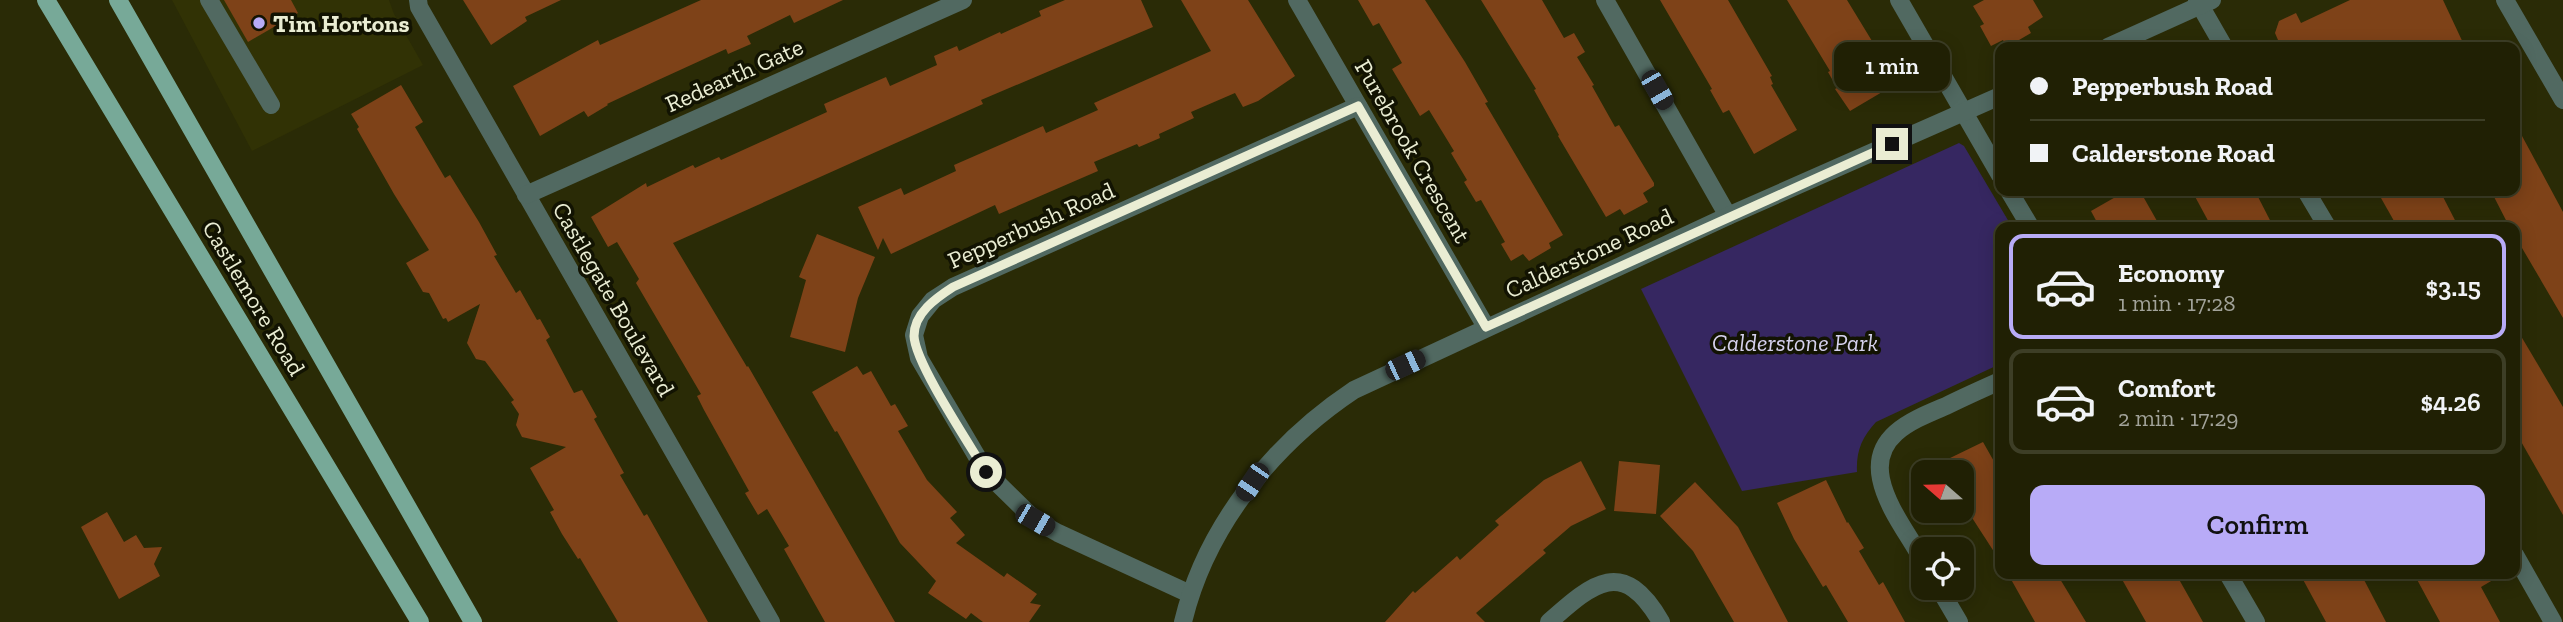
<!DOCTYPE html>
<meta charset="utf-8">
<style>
:root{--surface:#202004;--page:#28280e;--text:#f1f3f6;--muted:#a2a39a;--line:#3d3e26;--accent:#b8abf7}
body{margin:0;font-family:"Zilla Slab",serif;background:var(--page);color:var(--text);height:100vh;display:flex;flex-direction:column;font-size:26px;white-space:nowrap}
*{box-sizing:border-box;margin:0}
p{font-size:23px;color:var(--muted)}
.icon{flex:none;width:38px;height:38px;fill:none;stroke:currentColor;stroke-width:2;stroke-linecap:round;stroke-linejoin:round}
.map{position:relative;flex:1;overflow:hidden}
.sheet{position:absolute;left:1995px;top:222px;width:525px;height:357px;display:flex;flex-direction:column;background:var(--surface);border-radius:14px;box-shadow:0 4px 18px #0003,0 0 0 2px var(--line)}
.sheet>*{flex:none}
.top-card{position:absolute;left:1995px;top:42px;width:525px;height:154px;border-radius:14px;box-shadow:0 4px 18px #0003,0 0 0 2px var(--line);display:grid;align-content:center;height:154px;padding:0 35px;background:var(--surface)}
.needle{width:46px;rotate:290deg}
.tools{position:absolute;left:1911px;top:460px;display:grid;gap:14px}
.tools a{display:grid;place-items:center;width:63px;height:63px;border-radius:14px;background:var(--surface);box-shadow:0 4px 18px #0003,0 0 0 2px var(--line);font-size:35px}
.end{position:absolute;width:32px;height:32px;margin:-16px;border:9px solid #eaedd3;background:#111;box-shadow:0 0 0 4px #111}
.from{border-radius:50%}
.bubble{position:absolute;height:49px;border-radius:14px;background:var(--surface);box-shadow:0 4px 18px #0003,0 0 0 2px var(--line);font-size:23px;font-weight:600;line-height:49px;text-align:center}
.car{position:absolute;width:21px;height:42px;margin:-21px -10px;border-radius:9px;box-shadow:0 0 5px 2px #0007;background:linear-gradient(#222 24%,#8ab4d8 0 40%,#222 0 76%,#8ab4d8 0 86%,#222 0)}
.top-card b{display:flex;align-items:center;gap:24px;height:66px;font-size:26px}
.top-card b+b{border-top:2px solid var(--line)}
.top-card i{width:18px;height:18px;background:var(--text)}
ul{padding:12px 0 0;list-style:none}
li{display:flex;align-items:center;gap:21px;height:105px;margin:0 14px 10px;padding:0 21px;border:4px solid var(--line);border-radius:14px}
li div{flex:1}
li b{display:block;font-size:26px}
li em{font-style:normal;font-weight:600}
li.current{border-color:var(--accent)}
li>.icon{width:63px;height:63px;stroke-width:1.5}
.action{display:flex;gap:14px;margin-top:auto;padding:14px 35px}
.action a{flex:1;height:80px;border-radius:14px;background:var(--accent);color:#111;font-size:28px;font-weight:600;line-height:80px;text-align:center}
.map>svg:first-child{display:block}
.built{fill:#313205}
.green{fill:#362761}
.building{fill:#7e4218}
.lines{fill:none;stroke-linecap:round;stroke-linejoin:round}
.minor{stroke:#516961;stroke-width:18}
.major{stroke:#77a998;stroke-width:18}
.route{stroke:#eaedd3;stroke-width:9}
.poi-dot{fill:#b8abf7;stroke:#121302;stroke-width:2.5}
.labels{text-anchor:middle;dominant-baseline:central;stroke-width:7;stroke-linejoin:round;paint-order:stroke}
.poi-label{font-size:24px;font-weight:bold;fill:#eaedd3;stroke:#121302;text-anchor:start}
.street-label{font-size:24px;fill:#eaedd3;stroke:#121302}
.park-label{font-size:24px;font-style:italic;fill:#d5d1ed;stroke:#121302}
</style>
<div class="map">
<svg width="2563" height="622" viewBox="0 0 2563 622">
<rect width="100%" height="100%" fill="#2a2b06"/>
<!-- built -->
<path class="built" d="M172 0H389L394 14 423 65 252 151Z"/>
<!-- green -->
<path class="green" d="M1959 143 1964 146 2012 227 2000 228V364L1876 422C1862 437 1856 451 1857 472L1742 491 1641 289Z"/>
<!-- building -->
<g class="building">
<path d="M224 0H291L298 13 248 42Z"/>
<path d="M463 0H561L525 17 527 21 491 45Z"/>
<path d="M701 0H843L794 23 790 15 747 36 751 44 728 54 726 49 656 81 607 104 608 105 588 117 584 111 540 136 513 86 598 40 600 45Z"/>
<path d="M1065 0H1141L1153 27 981 100 983 104 673 243 747 367 748 366 895 622H825L784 549 789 546 767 509 758 515 745 493 749 491 704 410 697 396 701 394 636 283 639 279 617 242 608 247 591 217 646 183 647 187 693 165 695 168 719 157 721 160 827 112 824 104 886 77 890 86 937 65 934 56 957 46 959 51 1000 32 1001 34 1041 16 1039 11Z"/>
<path d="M1181 0H1248L1295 76 1258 101 1243 107 1235 93 1191 112 1194 118 1159 134 1160 138 1139 147 1137 144 1094 162 1098 171 999 214 995 205 891 254 883 238 878 250 858 207 901 188 904 195 956 171 954 165 1043 126 1046 133 1098 110 1094 103 1211 51Z"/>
<path d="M1358 0H1425L1465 62 1488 102 1485 103 1563 235 1549 243 1551 248 1529 261 1523 254 1511 261 1501 244 1505 242 1481 200 1476 202 1464 182 1467 180 1451 153 1454 151 1429 110 1420 116 1392 69 1402 63 1379 23 1373 26Z"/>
<path d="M1481 0H1542L1564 38 1574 33 1585 52 1577 57 1594 85 1592 86 1615 127 1619 125 1654 183V186L1643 193 1648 202 1624 215 1620 209 1606 217 1558 136 1559 135 1534 90 1536 89Z"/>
<path d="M1660 0H1728L1772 76 1770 77 1773 84 1771 85 1797 130 1754 154 1729 110 1723 113 1710 90 1712 89Z"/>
<path d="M1787 0H1847L1872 41 1894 85 1850 111 1835 89 1837 88 1828 72 1830 71Z"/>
<path d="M1984 0H2033L2043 17 2028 27 2031 33 2007 47 2003 40 1991 46 1980 26 1984 24 1973 6Z"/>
<path d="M2350 0H2443L2465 47H2281L2275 33 2279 21 2296 13 2301 23Z"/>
<path d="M401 85 423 122 415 127 445 178 450 175 479 222 497 255 494 256 516 293 520 290 537 320 540 319 550 337 546 340 574 393 582 390 597 417 594 419 624 473 620 475 644 516 647 514 708 622H618L580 558 578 559 562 534 550 512 554 510 530 468 566 447 522 437 516 425 519 414 511 402 514 400 485 361 476 359 467 343 480 304 448 322 446 318 443 319 429 293 423 292 406 263 429 250 394 194 357 129 359 127 351 114Z"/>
<path d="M2515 123 2563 212V318L2515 236V228H2510L2491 191H2515Z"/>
<path d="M2126 191H2140L2161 228H2100L2091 211Z"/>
<path d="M2192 191H2255L2274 228H2212Z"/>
<path d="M2377 191H2440L2459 228H2398Z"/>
<path d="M817 234 875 257 858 298 845 352 790 337 806 280 799 277Z"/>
<path d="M2515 326 2563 407V515L2515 431Z"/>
<path d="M857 366 863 375 871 371 891 406 895 404 908 426 898 431 927 480 957 512 950 518 965 535 956 543 1004 577 1007 573 1037 594 1030 603 1041 605 1029 622H983L971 613 966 619 928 593 936 581 900 543 837 431 835 432 812 392Z"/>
<path d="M1983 442 2000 472V561L1967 510 1969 508 1962 495V472H1956L1948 459Z"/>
<path d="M1581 461 1606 509 1571 526 1543 550 1546 553 1476 613 1485 622H1385L1413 591 1415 593 1457 556 1460 560 1499 525 1495 521 1544 480Z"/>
<path d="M1619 461 1660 465 1656 514 1614 511Z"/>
<path d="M1826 480 1847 523 1848 522 1864 548 1859 551 1879 585 1883 582 1905 622H1848L1826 585 1823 587 1794 539 1777 503Z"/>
<path d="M1695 482 1738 527 1788 622H1734L1693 551 1660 516Z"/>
<path d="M107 512 124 542 136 535 144 548 162 547 154 564 160 576 119 599 81 527Z"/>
<path d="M2008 574H2057L2086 622H2035Z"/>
<path d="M2119 574H2176L2203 622H2146Z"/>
<path d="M2300 574H2361L2386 622H2326Z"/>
<path d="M2414 574H2503L2481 587 2500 622H2440Z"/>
</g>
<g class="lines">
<!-- minor -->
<g class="minor">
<path d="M209 0 271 105"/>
<path d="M418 0 419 7 771 622"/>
<path d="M1297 0 1486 327"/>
<path d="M1605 0 1728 216"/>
<path d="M1899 0 2000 175"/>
<path d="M2197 0 2224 47"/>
<path d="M2505 0 2563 100"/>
<path d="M2108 47 2212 0"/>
<path d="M2009 191 2031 228"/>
<path d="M2306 191 2328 228"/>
<path d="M526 195 963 0"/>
<path d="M2515 555 2553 622"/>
<path d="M1923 561C1909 535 1887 508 1881 479 1872 435 1913 420 1946 406 1964 397 1982 389 2000 381"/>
<path d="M2228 574 2256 622"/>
<path d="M1939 588 1959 622"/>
<path d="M1190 594 1058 533 1035 520 986 472 919 358 914 335 920 316 933 300 953 287 1358 106"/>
<path d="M1183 622C1206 526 1273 444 1354 390L1728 216 2000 96"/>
<path d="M1549 622C1593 583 1623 556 1661 622"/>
</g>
<!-- major -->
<g class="major">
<path d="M46 0 420 622"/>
<path d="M118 0 473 622"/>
</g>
</g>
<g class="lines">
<!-- route -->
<path class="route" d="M986 472C970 445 915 363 914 336 914 313 936 298 953 287L1358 106 1486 327 1892 144"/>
</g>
<!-- markers -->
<circle class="poi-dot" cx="259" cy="23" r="7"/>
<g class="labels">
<!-- poi labels -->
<g class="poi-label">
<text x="273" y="23">Tim Hortons</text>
</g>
<!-- street labels -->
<g class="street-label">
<text transform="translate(734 75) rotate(-24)">Redearth Gate</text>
<text transform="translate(1413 151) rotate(60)">Purebrook Crescent</text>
<text transform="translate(1031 225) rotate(-24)">Pepperbush Road</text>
<text transform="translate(1589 253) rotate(-25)">Calderstone Road</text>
<text transform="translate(254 298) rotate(59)">Castlemore Road</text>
<text transform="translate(614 299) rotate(60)">Castlegate Boulevard</text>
</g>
<!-- park labels -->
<g class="park-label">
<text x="1795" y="342">Calderstone Park</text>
</g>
</g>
</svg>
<div class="tools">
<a><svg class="needle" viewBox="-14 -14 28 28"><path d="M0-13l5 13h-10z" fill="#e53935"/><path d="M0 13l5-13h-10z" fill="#a2a39a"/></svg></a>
<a><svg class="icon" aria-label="locate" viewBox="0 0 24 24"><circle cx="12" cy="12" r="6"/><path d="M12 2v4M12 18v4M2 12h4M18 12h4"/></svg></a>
</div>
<i class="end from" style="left:986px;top:472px"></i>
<i class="end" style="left:1892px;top:144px"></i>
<div class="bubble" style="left:1834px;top:42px;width:116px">1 min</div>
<i class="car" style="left:1657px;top:90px;rotate:150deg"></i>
<i class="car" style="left:1405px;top:365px;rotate:65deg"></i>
<i class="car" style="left:1252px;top:482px;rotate:214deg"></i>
<i class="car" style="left:1035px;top:520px;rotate:120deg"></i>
<div class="top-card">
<b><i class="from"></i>Pepperbush Road</b>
<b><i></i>Calderstone Road</b>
</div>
<section class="sheet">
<ul>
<li class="current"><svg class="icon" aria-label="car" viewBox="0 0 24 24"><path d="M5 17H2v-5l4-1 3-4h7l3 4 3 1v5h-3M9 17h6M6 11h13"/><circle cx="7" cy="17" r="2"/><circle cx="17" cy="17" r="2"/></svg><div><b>Economy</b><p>1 min · 17:28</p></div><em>$3.15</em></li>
<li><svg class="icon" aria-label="car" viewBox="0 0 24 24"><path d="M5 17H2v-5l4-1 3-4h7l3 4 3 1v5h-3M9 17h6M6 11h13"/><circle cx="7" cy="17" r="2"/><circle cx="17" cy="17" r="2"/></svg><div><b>Comfort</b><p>2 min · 17:29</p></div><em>$4.26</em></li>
</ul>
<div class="action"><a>Confirm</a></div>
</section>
</div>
